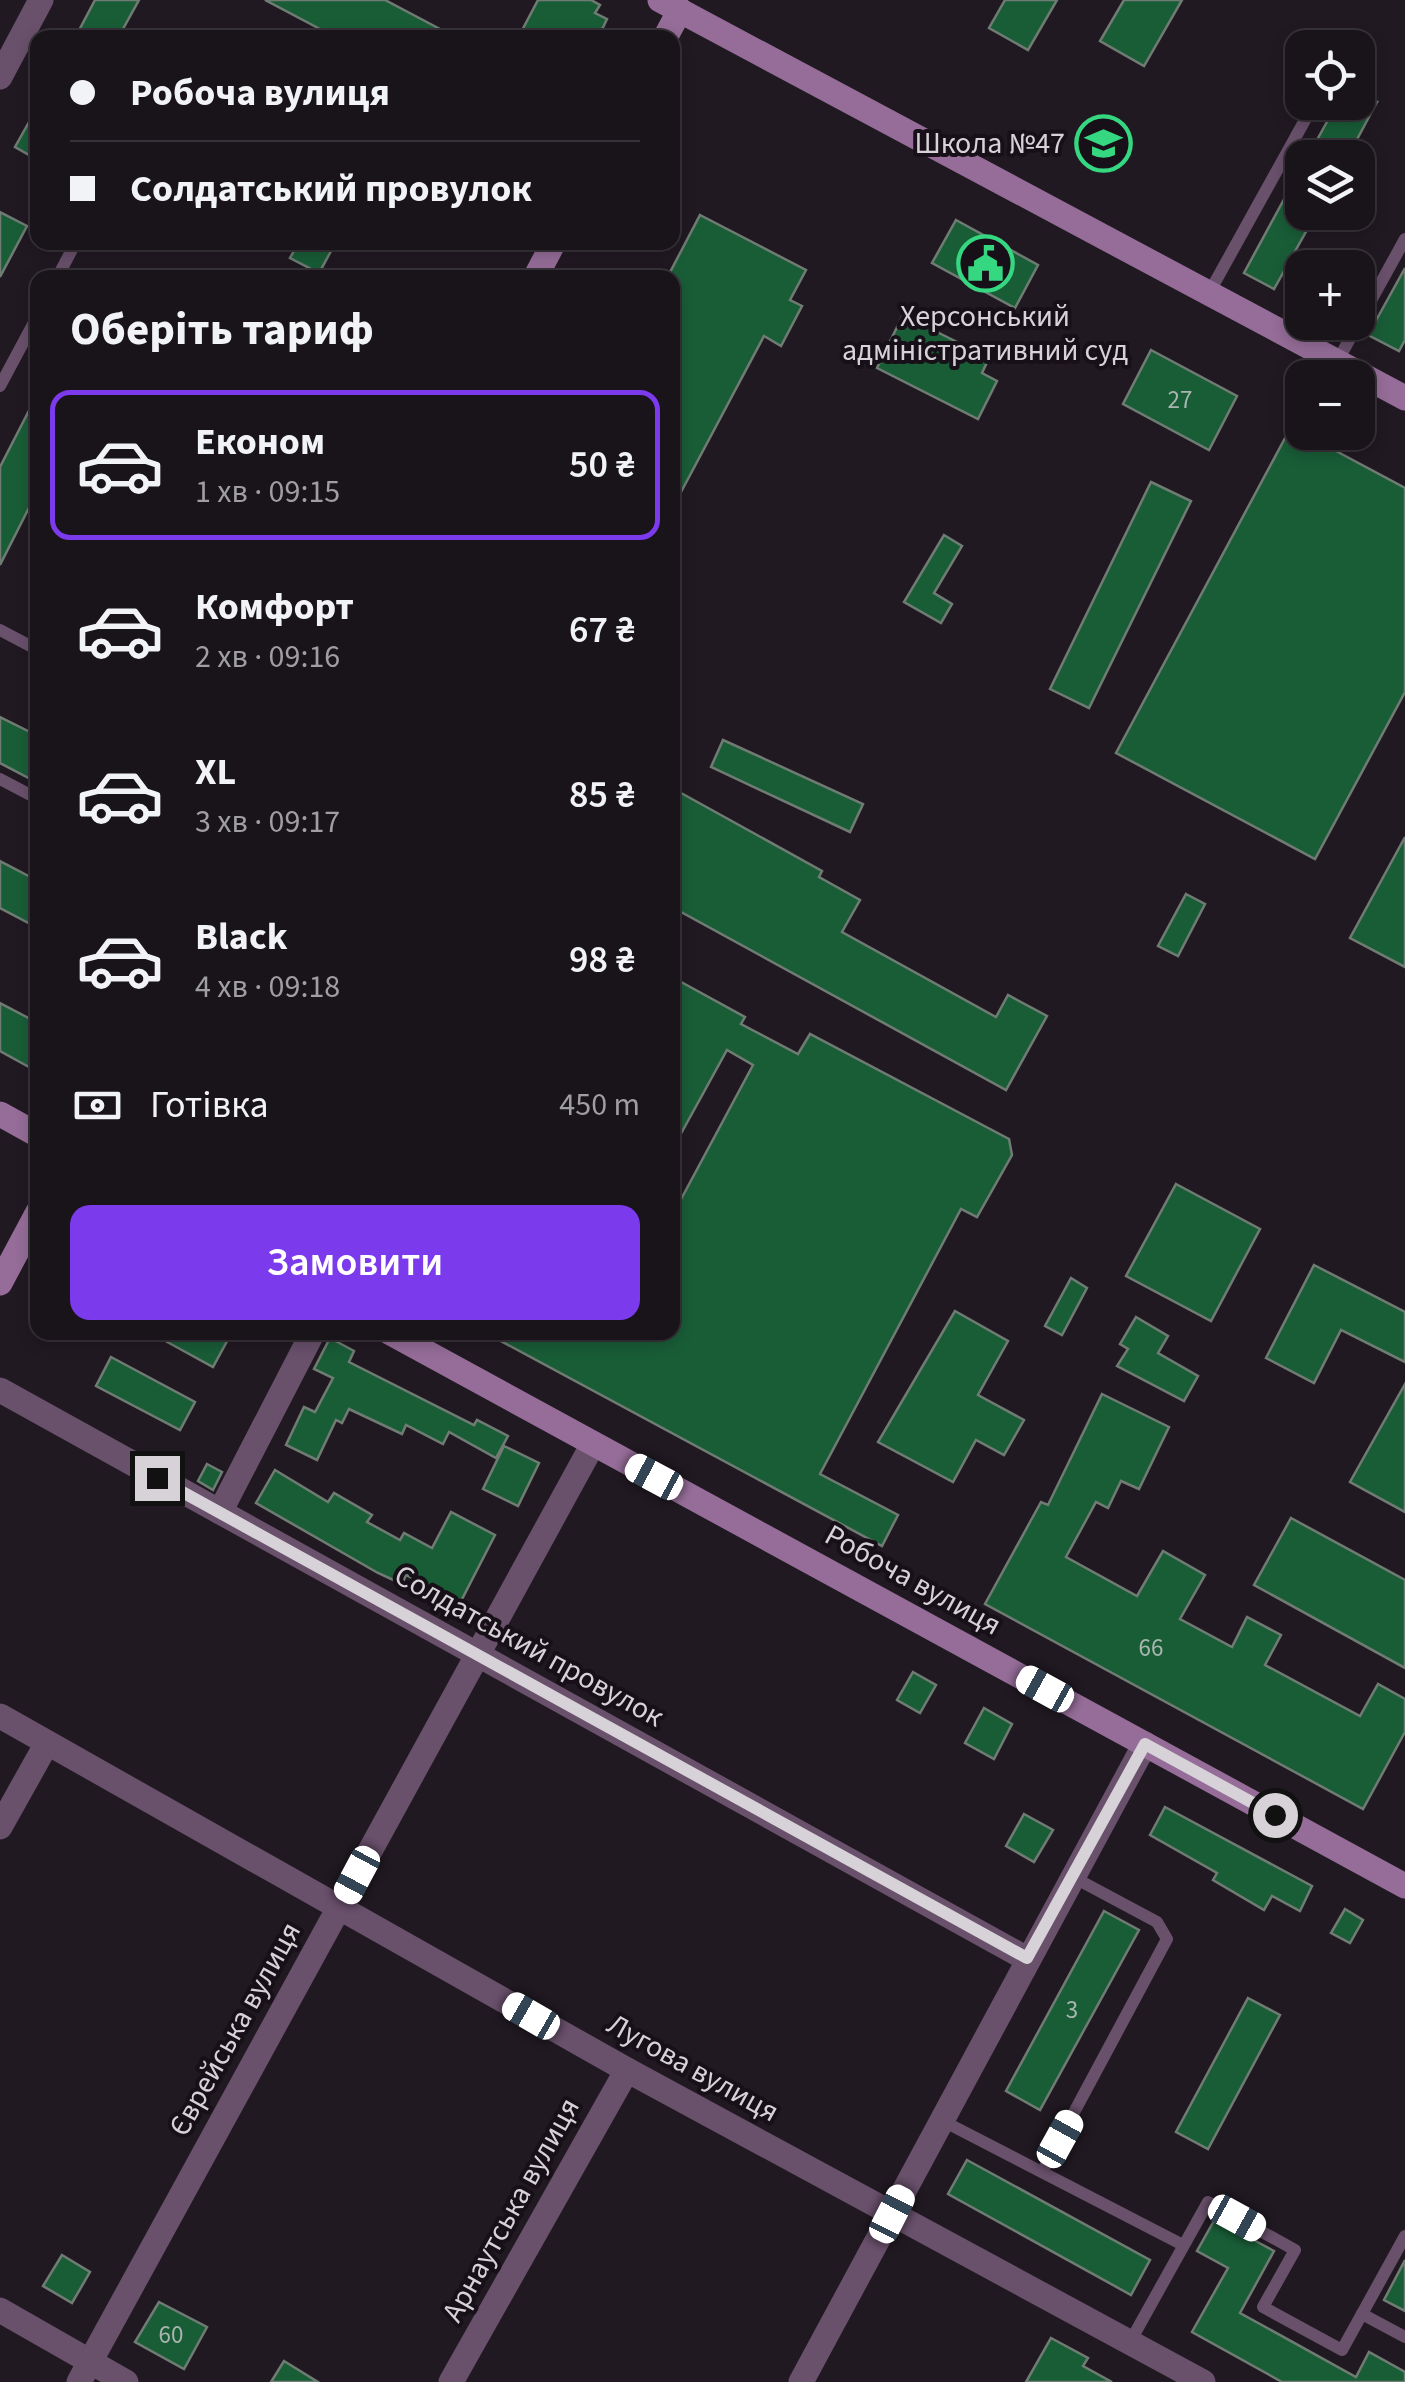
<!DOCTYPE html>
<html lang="uk">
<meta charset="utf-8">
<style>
:root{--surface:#19131a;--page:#221c23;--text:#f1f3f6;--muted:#9f9ea2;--line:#373239;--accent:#7c3aed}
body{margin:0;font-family:"Source Sans 3",sans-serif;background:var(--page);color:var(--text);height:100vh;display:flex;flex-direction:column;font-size:38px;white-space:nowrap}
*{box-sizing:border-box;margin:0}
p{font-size:32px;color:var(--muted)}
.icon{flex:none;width:55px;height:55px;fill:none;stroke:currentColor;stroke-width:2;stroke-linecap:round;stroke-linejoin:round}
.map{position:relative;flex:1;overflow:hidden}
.drawer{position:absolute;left:30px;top:270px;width:650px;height:1070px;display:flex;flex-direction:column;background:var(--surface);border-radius:20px;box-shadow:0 5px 15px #0003,0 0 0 2px var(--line)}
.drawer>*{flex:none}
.top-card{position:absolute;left:30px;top:30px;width:650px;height:220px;border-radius:20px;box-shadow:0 5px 15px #0003,0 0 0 2px var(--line);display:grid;align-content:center;height:220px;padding:0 40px;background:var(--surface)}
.controls{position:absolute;left:1285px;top:30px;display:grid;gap:20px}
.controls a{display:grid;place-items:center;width:90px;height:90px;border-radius:20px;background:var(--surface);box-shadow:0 5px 15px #0003,0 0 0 2px var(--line);font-size:50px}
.end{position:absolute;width:45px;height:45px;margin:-22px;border:12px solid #d7d2d8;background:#111;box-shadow:0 0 0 5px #111}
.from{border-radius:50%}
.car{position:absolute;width:30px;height:60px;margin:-30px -15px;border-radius:12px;box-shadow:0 0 8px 2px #0007;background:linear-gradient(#fff 24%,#345 0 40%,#fff 0 76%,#345 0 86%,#fff 0)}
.top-card b{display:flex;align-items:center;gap:35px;height:95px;font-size:38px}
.top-card b+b{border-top:2px solid var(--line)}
.top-card i{width:25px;height:25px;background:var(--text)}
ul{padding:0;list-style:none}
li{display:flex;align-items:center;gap:30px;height:150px;margin:0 20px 15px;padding:0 20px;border:5px solid transparent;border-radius:20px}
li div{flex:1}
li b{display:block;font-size:38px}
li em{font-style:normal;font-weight:600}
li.on{border-color:var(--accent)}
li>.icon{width:90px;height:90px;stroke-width:1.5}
h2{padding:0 40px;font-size:45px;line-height:120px}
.pay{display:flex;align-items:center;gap:25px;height:110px;padding:0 40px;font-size:38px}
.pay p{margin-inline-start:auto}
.button{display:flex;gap:20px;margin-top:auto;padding:20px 40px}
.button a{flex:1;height:115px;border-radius:20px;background:var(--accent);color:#fff;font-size:40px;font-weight:600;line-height:115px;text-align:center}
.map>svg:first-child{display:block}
.building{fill:#195d37;stroke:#707c73;stroke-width:2.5}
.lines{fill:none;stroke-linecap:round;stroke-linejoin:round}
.lane{stroke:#69506b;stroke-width:12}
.street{stroke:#69506b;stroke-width:25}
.secondary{stroke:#956d98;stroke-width:25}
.route{stroke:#d7d2d8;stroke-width:12}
.labels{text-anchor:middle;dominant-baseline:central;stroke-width:8;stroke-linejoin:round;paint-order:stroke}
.number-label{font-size:25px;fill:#a8b5b0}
.poi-label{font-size:30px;fill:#d7d2d8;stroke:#181018;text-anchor:end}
.street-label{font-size:30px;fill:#d7d2d8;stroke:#181018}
</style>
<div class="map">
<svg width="1405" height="2382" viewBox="0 0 1405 2382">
<rect width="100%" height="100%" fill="#211922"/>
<!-- building -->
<g class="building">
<path d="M95 0H139L118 38H75Z"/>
<path d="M265 0H385L457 38H337Z"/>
<path d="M538 0H591L600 5 595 13 607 19 598 38H518Z"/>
<path d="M1005 0H1057L1028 50 989 28Z"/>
<path d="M1124 0H1182L1144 66 1100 41Z"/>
<path d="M1338 102H1377L1347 158H1307Z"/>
<path d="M38 106V160L15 147Z"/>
<path d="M1302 166V212H1317L1274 289 1244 273Z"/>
<path d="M0 212 27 226 0 277Z"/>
<path d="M700 215 806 270 790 300 802 306 781 346 764 336 672 509V278H667Z"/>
<path d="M956 220 1038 265 1015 308 932 263Z"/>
<path d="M299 242H336L319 273 290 258Z"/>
<path d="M1405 268V340L1399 351 1368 335Z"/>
<path d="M903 315 989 358 982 373 997 381 978 419 877 368Z"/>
<path d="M1151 350 1237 396 1209 450 1123 404Z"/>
<path d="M38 393V490L0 565V467Z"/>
<path d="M1291 427 1405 488V692L1315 859 1116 753Z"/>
<path d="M1151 482 1191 501 1089 708 1050 689Z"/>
<path d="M944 535 962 546 934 593 952 604 941 623 904 602Z"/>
<path d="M0 717 38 736V783L0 763Z"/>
<path d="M723 740 863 804 850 832 711 767Z"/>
<path d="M672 788 822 871 819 877 860 900 842 932 996 1017 1008 995 1047 1016 1006 1090 672 907Z"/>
<path d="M1405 837V967L1350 938Z"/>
<path d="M0 861 38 881V928L0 908Z"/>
<path d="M1186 894 1205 904 1178 956 1158 946Z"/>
<path d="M672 977 745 1017 741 1024 798 1054 810 1034 1009 1139 1012 1155 977 1217 961 1209 820 1474 898 1515 882 1546 484 1332H672V1216L753 1065 727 1050 672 1150Z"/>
<path d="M0 1003 38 1023V1072L0 1051Z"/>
<path d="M1176 1184 1260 1229 1211 1321 1126 1276Z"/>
<path d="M1314 1265 1405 1312V1362L1341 1330 1314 1383 1266 1358Z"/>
<path d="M1071 1278 1087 1288 1062 1335 1045 1326Z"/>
<path d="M955 1311 1008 1341 978 1395 1024 1420 1004 1455 976 1440 953 1482 878 1442Z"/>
<path d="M1136 1317 1168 1336 1158 1353 1198 1376 1184 1401 1117 1366 1128 1349 1120 1344Z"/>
<path d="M149 1332H232L213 1367Z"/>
<path d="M330 1338 354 1351 349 1362 474 1425 477 1420 508 1436 496 1458 449 1432 443 1444 406 1425 402 1434 349 1409 342 1423 336 1420 317 1460 286 1445 304 1407 315 1412 333 1378 314 1369Z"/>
<path d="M111 1357 195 1402 180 1430 96 1386Z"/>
<path d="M1405 1384V1512L1350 1482Z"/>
<path d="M1102 1394 1169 1427 1139 1489 1121 1481 1108 1508 1096 1502 1066 1557 1137 1596 1163 1551 1205 1575 1180 1619 1232 1647 1247 1617 1281 1635 1265 1665 1360 1716 1378 1684 1405 1699V1732L1363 1809 985 1604 1041 1502 1048 1505Z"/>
<path d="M504 1446 539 1463 518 1506 483 1489Z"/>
<path d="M207 1464 222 1472 213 1490 198 1481Z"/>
<path d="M275 1470 328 1502 334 1493 372 1515 367 1522 400 1540 404 1533 432 1548 451 1512 495 1535 460 1603 406 1575 402 1584 378 1573 256 1503Z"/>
<path d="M1291 1518 1405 1580V1668L1254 1585Z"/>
<path d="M913 1672 936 1685 920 1713 897 1700Z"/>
<path d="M984 1708 1012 1724 994 1759 965 1743Z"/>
<path d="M1165 1807 1312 1886 1300 1911 1272 1896 1264 1910 1213 1880 1217 1873 1150 1835Z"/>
<path d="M1024 1814 1053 1830 1034 1862 1006 1846Z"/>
<path d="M1345 1909 1363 1920 1350 1943 1331 1933Z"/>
<path d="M1104 1911 1139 1930 1040 2110 1006 2091Z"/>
<path d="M1248 1998 1280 2015 1208 2149 1176 2132Z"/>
<path d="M967 2160 1150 2260 1131 2295 948 2194Z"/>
<path d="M1215 2219 1274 2251 1240 2313 1356 2377 1369 2352 1405 2372V2382H1282L1192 2332 1228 2268 1197 2251Z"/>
<path d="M62 2255 90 2272 72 2303 43 2286Z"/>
<path d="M1405 2260V2311L1384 2300Z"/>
<path d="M159 2302 207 2327 184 2369 135 2342Z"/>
<path d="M1051 2338 1088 2358 1083 2366 1112 2382H1026Z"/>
<path d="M284 2361 318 2382H271Z"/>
</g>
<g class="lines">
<!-- lane -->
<g class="lane">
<path d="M57 278 76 242"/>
<path d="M1209 293 1315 102"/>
<path d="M1337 362 1405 239"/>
<path d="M0 386 38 315"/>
<path d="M0 630 38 650"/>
<path d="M0 779 38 799"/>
<path d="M941 2120 1183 2245"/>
<path d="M1042 2172 1167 1939 1157 1922 1071 1876"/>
<path d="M1362 2314 1405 2337"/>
<path d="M1130 2342 1208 2202 1295 2250 1263 2307 1342 2350 1405 2236"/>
</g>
<!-- street -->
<g class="street">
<path d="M0 77 41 0"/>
<path d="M0 1390 1027 1959"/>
<path d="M220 1512 313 1332"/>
<path d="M0 1716 627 2070 1203 2382"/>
<path d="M0 1827 47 1743"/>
<path d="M0 2310 126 2382"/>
<path d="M79 2382 593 1444"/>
<path d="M451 2382 627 2070"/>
<path d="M801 2382 1145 1744"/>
</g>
<!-- secondary -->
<g class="secondary">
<path d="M660 0 1405 398"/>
<path d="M665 38 680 10"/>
<path d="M535 278 554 242"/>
<path d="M0 1114 38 1135"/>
<path d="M0 1283 38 1212"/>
<path d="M389 1332 1405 1886"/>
</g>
</g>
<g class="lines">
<!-- route -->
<path class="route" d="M157 1478 1027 1958 1145 1744 1275 1815"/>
</g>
<!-- icons -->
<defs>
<symbol id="school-ring" viewBox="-11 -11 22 22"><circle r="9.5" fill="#181018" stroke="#35d881" stroke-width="1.5"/><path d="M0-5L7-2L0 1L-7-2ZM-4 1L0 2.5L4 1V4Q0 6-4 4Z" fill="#35d881"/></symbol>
<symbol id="civic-ring" viewBox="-11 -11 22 22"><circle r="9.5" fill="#181018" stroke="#35d881" stroke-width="1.5"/><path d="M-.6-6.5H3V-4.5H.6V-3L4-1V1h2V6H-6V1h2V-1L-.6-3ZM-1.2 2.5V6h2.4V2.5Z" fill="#35d881"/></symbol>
</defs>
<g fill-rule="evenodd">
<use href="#school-ring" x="1072" y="112" width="63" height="63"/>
<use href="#civic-ring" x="954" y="232" width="63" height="63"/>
</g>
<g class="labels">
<!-- number labels -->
<g class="number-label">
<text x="1180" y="400">27</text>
<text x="1151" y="1648">66</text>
<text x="1072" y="2010">3</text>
<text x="171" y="2335">60</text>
</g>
<!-- poi labels -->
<g class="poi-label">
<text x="1065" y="143">Школа №47</text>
<text x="985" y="316" text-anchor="middle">Херсонський<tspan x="985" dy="34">адміністративний суд</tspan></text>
</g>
<!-- street labels -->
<g class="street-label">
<text transform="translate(913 1580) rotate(29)">Робоча вулиця</text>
<text transform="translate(529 1646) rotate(29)">Солдатський провулок</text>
<text transform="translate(235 2029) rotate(-61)">Єврейська вулиця</text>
<text transform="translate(693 2068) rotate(29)">Лугова вулиця</text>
<text transform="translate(511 2210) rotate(-61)">Арнаутська вулиця</text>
</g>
</g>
</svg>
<div class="controls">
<a><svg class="icon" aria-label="locate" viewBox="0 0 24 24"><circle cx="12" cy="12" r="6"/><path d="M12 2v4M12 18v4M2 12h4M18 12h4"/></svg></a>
<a><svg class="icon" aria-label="layers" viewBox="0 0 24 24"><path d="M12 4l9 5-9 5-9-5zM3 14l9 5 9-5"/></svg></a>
<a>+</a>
<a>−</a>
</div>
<i class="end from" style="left:1275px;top:1815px"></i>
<i class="end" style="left:157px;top:1478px"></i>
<i class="car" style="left:654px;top:1477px;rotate:298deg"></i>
<i class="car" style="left:1045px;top:1689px;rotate:299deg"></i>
<i class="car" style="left:357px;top:1875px;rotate:208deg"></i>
<i class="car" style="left:531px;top:2016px;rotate:300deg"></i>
<i class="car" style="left:1060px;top:2139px;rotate:29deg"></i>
<i class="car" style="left:892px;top:2214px;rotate:27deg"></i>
<i class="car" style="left:1237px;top:2218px;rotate:119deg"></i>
<div class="top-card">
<b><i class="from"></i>Робоча вулиця</b>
<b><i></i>Солдатський провулок</b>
</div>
<section class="drawer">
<h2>Оберіть тариф</h2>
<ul>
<li class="on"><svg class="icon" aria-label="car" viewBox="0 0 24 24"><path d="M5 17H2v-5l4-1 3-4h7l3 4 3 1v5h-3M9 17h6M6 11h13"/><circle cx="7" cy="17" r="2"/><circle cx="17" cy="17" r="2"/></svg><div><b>Економ</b><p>1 хв · 09:15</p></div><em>50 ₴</em></li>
<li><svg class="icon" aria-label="car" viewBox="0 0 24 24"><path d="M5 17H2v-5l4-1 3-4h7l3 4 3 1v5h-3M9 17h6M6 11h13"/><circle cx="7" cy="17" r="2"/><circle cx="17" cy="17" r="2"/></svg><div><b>Комфорт</b><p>2 хв · 09:16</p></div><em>67 ₴</em></li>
<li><svg class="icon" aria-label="car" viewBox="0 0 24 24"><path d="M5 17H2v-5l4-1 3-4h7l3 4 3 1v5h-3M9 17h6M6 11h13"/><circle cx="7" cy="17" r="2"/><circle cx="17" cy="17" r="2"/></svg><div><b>XL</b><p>3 хв · 09:17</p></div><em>85 ₴</em></li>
<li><svg class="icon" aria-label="car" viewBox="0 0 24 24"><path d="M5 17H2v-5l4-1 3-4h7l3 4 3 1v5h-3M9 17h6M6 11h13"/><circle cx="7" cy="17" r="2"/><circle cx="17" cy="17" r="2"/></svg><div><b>Black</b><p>4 хв · 09:18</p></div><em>98 ₴</em></li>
</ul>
<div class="pay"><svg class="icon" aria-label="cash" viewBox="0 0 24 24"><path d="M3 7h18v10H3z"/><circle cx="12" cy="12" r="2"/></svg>Готівка<p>450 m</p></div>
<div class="button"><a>Замовити</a></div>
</section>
</div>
